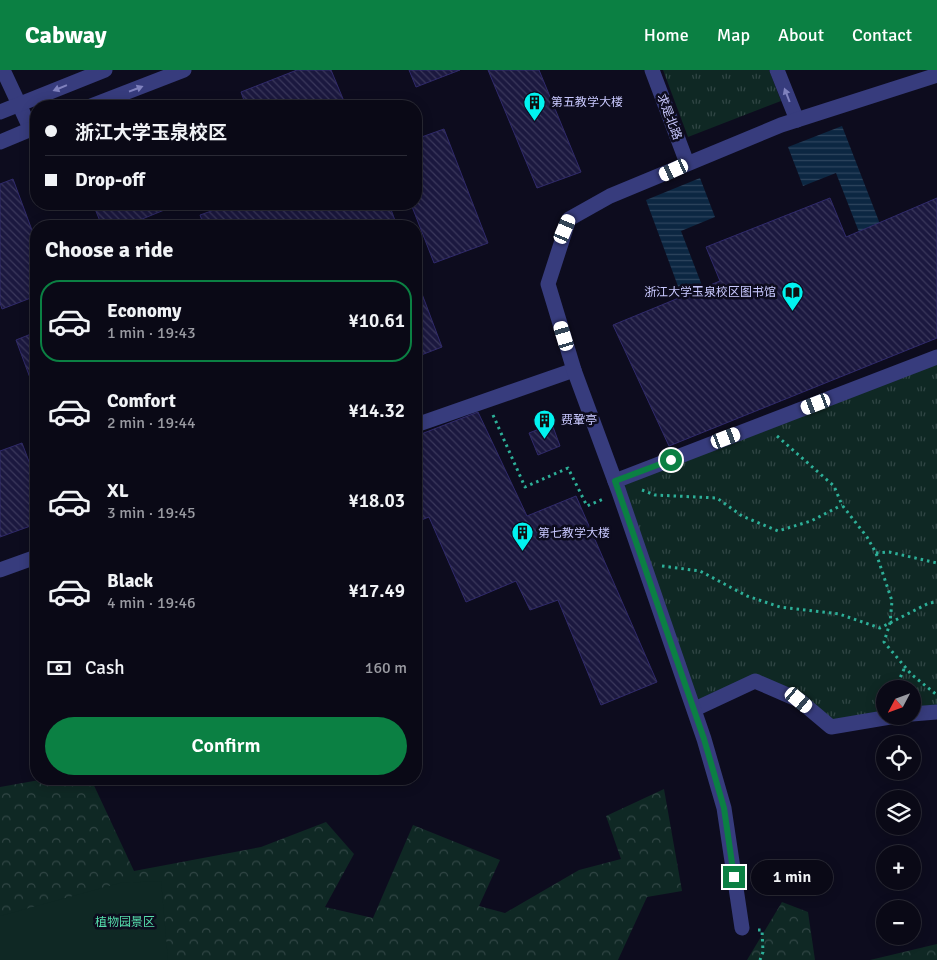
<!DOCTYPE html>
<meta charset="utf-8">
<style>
:root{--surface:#0a0916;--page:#181723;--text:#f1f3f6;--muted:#999aa1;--line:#2a2a35;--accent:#0b8043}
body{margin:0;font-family:Signika,"Noto Sans SC",sans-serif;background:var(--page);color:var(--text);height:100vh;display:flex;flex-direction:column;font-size:19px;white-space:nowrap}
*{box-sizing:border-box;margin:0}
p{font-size:16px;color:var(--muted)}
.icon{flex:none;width:28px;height:28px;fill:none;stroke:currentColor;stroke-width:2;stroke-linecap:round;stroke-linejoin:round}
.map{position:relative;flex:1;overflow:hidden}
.details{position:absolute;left:30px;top:150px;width:392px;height:565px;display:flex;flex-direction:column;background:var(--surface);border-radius:20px;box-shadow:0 2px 12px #0003,0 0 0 1px var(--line)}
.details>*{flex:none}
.banner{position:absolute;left:30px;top:30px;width:392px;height:110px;border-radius:20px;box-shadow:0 2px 12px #0003,0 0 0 1px var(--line);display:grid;align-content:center;height:110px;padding:0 15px;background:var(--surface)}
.needle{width:32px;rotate:229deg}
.controls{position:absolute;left:876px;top:610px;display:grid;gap:10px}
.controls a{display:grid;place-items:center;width:45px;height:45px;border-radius:50%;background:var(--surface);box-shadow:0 2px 12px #0003,0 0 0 1px var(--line);font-size:25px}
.end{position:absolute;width:22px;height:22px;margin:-11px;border:6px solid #0b8043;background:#fff;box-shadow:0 0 0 2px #fff}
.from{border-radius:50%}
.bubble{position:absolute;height:35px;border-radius:18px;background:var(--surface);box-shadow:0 2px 12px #0003,0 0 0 1px var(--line);font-size:16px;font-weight:600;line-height:35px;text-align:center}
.car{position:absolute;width:15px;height:30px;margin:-15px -8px;border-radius:6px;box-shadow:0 0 4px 1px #0007;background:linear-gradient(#fff 24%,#345 0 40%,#fff 0 76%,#345 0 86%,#fff 0)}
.banner b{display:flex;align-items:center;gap:18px;height:48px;font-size:19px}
.banner b+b{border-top:1px solid var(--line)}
.banner i{width:12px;height:12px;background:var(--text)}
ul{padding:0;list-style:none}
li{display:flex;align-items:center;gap:15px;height:82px;margin:0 10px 8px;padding:0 5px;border:2px solid transparent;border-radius:20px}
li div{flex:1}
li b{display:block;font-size:19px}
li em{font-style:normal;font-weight:600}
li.selected{border-color:var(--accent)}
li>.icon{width:45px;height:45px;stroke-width:1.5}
h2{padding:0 15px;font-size:22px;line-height:60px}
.pay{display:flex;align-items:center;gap:12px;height:55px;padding:0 15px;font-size:19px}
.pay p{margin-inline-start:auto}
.cta{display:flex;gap:10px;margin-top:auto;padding:10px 15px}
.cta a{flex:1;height:58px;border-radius:30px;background:var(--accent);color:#fff;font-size:20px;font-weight:600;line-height:58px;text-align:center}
header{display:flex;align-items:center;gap:30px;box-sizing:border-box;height:70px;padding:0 25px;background:var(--accent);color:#fff}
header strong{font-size:24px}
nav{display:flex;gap:28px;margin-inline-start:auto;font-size:18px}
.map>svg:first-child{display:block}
.grass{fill:url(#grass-tufts)}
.forest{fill:url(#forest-crowns)}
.green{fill:#0f2824}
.water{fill:url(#water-rules)}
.building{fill:url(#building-back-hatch);stroke:#302a6b}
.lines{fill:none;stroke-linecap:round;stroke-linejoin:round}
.path{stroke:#2daf98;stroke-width:3;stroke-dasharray:2.5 4;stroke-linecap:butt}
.minor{stroke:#373c7d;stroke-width:15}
.oneway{fill:#8082be}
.route{stroke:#0b8043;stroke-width:6}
.labels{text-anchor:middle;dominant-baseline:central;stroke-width:5;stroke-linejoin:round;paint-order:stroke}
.poi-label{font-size:12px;fill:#c9c9ff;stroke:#0d0c1e;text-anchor:start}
.street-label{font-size:12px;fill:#c9c9ff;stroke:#0d0c1e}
.park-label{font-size:12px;fill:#56deac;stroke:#0d0c1e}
</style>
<header>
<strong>Cabway</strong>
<nav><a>Home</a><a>Map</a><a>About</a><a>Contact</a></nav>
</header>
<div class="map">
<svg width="937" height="890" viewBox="0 0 937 890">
<defs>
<pattern id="grass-tufts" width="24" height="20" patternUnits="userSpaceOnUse" patternTransform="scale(1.25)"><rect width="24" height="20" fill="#0f2824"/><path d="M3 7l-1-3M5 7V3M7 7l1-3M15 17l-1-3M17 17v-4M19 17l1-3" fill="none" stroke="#314645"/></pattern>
<pattern id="forest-crowns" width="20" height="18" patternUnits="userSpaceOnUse" patternTransform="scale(1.25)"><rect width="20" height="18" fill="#0f2824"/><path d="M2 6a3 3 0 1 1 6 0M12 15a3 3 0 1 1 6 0" fill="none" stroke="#314645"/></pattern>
<pattern id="water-rules" width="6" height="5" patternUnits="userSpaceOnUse" patternTransform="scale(1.25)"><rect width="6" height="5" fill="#0c2742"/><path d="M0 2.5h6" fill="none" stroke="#2e455e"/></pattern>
<pattern id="building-back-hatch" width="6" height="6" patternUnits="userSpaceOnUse" patternTransform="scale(1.25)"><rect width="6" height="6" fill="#1b183f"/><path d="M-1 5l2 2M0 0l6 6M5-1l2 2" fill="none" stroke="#3b385c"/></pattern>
</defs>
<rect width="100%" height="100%" fill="#0d0c1e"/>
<!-- grass -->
<g class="grass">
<path d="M663 0H769L781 31 688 67Z"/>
<path d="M937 287V642L913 644 912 619H885V646L831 657 755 611 695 639 615 411Z"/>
</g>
<!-- forest -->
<g class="forest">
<path d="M45 709H91L134 801 261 777 326 752 354 784 325 837 373 848 413 755 500 790 479 836 505 843 579 800 621 789 606 746 664 719 682 821 647 827 618 890H0V717Z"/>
<path d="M782 832 808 842 815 890H747Z"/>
<path d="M937 874V890H870Z"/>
</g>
<!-- green -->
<path class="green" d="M161 811 168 890H0V846L120 813Z"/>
<!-- water -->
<g class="water">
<path d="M842 56 880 154 859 162 836 103 803 116 788 77Z"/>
<path d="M700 108 715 147 681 161 703 218 682 227 646 130Z"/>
</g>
<!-- building -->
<g class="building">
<path d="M297 0H331L346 36H246L241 22Z"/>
<path d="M409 0H460L416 17Z"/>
<path d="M488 0H539L581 102 537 118Z"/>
<path d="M444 59 488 173 434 193 411 134H416V69Z"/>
<path d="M13 109 36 171V226L2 239 0 233V114Z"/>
<path d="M830 128 846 167 937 128V268L669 376 613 255 720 211 706 177Z"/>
<path d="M93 134H179L125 156H102Z"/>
<path d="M231 134H389L397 156H204L200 145Z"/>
<path d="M416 208 442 277 416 287Z"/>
<path d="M36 262V324L16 270Z"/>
<path d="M478 342 527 446 576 426 657 612 601 635 558 530 530 540 516 511 466 532 429 447 416 452V366Z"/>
<path d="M552 354 560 376 538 385 529 363Z"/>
<path d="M22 373 36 410V454L0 467V381Z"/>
</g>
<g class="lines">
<!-- path -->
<g class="path">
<path d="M493 345 525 417 568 398 587 436 603 429"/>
<path d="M777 366 834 416 842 435 867 467 876 483 892 531 890 553 884 572 911 604 937 625"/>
<path d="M642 420 655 425 717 428 742 446 778 461 811 451 842 435"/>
<path d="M876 483 889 482 937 493"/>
<path d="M662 496 700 501 747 526 780 537 839 544 880 558 929 533 937 532"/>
<path d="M895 619 905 597"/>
<path d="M758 860H762L763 882 760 890"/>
</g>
<!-- minor -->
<g class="minor">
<path d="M3 0 31 60"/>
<path d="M652 0 687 93"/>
<path d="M777 0 797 50"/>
<path d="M91 36 184 0"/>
<path d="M0 42 105 0"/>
<path d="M0 72 36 57"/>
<path d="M416 355 574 300"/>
<path d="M615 411 937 287"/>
<path d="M0 500 36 487"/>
<path d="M695 639 755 611 799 630 831 657 896 646"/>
<path d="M912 644 937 642"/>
<path d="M742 858 724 738 704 669 619 422 574 300 548 214 569 149 610 126 781 55 937 5"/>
</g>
</g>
<!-- one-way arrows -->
<defs><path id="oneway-solid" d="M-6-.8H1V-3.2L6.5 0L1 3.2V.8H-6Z" transform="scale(1.25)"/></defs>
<g class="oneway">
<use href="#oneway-solid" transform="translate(60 18) rotate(158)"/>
<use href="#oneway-solid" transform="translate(136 19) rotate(-21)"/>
<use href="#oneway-solid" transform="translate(787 25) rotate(-111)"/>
</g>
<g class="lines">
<!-- route -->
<path class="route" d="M671 390 615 411 704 669 724 738 734 807"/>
</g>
<!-- icons -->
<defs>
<symbol id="building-pin" viewBox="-11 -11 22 30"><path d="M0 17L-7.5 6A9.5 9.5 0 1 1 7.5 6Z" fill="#01f3f0" stroke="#0d0c1e"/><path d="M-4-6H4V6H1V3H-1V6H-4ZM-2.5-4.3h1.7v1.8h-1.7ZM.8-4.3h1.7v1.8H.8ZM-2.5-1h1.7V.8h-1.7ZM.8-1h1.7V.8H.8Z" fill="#111"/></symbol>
<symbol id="library-pin" viewBox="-11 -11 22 30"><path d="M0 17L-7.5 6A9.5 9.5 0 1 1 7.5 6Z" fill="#01f3f0" stroke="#0d0c1e"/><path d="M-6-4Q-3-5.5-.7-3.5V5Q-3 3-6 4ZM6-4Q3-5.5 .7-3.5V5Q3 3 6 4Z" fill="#111"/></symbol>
</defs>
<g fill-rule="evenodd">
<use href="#building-pin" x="522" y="20" width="25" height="34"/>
<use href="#library-pin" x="780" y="210" width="25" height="34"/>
<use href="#building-pin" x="532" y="338" width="25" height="34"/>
<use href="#building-pin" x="510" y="450" width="25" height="34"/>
</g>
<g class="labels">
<!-- poi labels -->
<g class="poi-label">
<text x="551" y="32">第五教学大楼</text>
<text x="776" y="222" text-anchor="end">浙江大学玉泉校区图书馆</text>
<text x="561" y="350">费鞏亭</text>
<text x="538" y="463">第七教学大楼</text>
</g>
<!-- street labels -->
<g class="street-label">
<text transform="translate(669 47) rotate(69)">求是北路</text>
</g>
<!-- park labels -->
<g class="park-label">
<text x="125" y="852">植物园景区</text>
</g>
</g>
</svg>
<div class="controls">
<a><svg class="needle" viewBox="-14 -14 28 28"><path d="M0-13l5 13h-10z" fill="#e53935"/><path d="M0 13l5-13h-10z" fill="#999aa1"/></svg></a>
<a><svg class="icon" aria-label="locate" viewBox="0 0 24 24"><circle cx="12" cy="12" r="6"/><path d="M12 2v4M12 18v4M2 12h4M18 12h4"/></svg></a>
<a><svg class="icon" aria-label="layers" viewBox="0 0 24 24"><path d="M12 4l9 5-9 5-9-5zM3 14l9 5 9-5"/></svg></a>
<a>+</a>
<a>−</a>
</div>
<i class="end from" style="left:671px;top:390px"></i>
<i class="end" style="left:734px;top:807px"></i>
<div class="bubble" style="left:751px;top:790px;width:82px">1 min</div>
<i class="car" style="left:674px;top:100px;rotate:245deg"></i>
<i class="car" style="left:565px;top:159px;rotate:23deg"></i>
<i class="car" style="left:564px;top:266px;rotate:343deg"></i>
<i class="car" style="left:816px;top:334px;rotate:249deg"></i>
<i class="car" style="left:726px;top:368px;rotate:69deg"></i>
<i class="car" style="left:799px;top:630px;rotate:130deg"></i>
<div class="banner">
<b><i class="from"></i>浙江大学玉泉校区</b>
<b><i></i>Drop-off</b>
</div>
<section class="details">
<h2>Choose a ride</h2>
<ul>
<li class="selected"><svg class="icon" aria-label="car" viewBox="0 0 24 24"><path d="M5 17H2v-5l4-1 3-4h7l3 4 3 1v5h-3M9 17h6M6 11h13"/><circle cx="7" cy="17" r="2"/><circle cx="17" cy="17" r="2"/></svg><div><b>Economy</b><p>1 min · 19:43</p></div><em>¥10.61</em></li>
<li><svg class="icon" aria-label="car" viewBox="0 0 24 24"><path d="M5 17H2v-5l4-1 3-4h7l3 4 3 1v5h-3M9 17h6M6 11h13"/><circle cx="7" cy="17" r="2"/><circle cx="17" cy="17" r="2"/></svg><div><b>Comfort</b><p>2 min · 19:44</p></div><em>¥14.32</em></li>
<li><svg class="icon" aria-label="car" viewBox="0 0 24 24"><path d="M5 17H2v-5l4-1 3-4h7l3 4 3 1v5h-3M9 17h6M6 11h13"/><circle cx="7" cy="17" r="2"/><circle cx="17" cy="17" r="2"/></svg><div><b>XL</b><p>3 min · 19:45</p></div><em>¥18.03</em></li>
<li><svg class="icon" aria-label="car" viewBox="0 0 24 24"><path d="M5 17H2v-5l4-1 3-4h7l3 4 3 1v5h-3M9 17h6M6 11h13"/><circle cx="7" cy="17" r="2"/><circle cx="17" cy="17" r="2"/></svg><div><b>Black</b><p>4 min · 19:46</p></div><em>¥17.49</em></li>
</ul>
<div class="pay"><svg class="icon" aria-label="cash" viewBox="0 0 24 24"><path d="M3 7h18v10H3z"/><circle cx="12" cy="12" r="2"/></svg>Cash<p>160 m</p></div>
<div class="cta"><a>Confirm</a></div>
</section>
</div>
